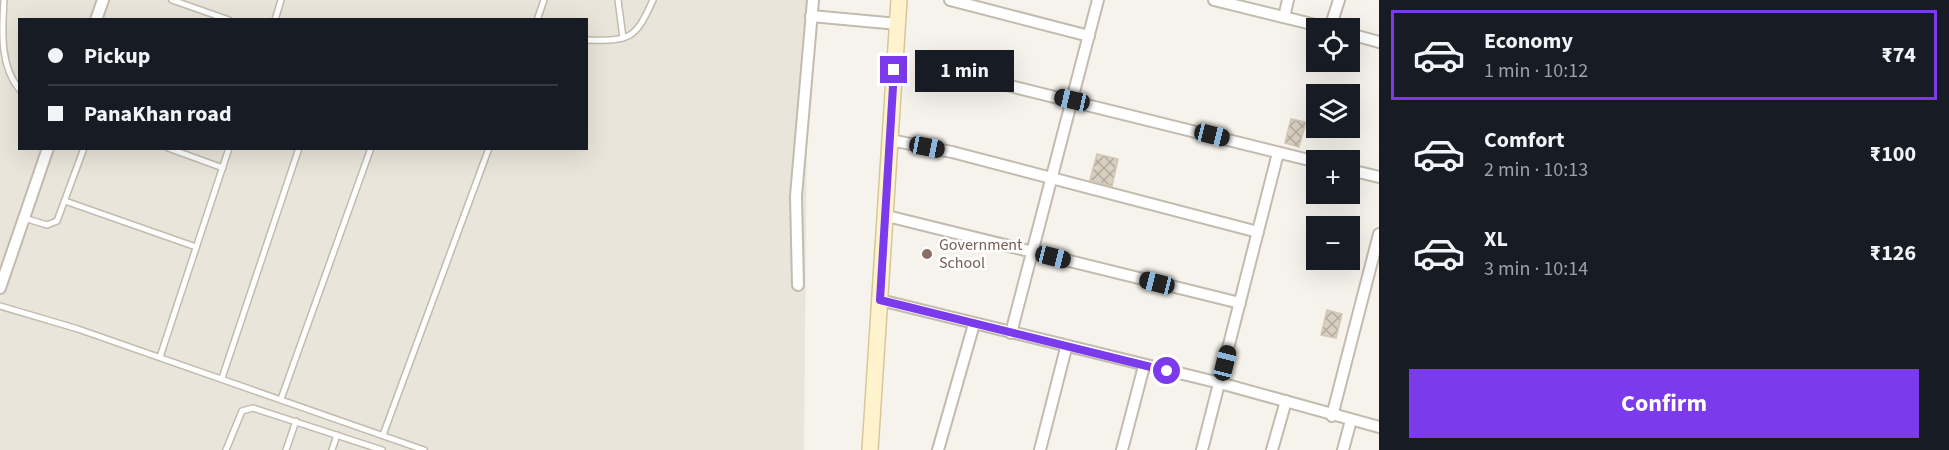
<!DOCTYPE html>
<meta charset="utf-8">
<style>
:root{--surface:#171b24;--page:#20242c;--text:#f1f3f6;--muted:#9ea1a6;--line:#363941;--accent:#7c3aed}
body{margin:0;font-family:"Source Sans 3",sans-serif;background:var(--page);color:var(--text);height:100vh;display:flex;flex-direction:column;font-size:22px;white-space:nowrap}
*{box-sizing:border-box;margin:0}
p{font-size:20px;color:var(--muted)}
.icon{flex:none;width:33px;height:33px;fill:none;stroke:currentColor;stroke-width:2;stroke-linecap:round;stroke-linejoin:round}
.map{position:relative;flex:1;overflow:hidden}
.drawer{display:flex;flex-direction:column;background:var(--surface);width:570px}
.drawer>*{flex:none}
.guide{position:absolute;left:18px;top:18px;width:570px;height:132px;border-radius:0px;box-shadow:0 6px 24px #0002;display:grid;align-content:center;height:132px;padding:0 30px;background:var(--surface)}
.controls{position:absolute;left:1306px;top:18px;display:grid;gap:12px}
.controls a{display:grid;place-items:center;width:54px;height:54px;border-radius:0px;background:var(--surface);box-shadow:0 6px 24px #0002;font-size:30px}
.end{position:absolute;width:27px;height:27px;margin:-14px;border:8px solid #7c3aed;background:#fff;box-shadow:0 0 0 3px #fff}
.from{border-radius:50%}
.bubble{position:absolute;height:42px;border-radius:0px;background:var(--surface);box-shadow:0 6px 24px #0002;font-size:20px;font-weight:700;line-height:42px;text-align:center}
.car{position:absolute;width:18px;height:36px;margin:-18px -9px;border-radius:8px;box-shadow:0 0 4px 2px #0007;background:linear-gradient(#222 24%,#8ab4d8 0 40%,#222 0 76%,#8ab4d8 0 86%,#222 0)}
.guide b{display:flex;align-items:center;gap:21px;height:57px;font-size:22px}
.guide b+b{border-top:2px solid var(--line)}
.guide i{width:15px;height:15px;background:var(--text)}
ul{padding:10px 0 0;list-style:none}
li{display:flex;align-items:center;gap:18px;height:90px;margin:0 12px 9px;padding:0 18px;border:3px solid transparent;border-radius:0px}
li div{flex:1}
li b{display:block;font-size:22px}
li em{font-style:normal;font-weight:700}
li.on{border-color:var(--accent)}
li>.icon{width:54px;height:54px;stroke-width:1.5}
.button{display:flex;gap:12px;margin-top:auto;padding:12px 30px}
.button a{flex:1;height:69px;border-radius:0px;background:var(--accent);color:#fff;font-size:24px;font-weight:700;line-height:69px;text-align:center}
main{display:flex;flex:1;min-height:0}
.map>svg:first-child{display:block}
.residential{fill:#eae5da;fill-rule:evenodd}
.building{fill:url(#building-cross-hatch);stroke:#d3c7b4;stroke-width:1.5}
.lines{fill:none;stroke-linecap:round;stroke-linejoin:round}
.lane-casing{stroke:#c2bbae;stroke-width:8}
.street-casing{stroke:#c2bbae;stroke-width:14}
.secondary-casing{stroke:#d6c79b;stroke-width:18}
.lane{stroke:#fff;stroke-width:5}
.street{stroke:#fff;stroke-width:10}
.secondary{stroke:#fff3cd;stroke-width:15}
.route{stroke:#7c3aed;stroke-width:8}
.education-dot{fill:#8d6e63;stroke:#fff;stroke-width:2}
.labels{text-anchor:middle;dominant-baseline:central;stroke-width:5;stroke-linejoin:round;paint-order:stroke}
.education-label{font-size:16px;fill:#785e54;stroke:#fff;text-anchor:start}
</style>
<main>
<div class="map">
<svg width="1379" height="450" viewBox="0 0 1379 450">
<defs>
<pattern id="building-cross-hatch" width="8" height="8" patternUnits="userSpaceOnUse" patternTransform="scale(1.5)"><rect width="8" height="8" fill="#d8cfc1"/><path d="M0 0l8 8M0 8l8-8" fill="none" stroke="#b1aa9e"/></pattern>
</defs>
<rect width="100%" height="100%" fill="#f6f3ec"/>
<!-- residential -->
<path class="residential" d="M0 0H808L804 450H0ZM20 20H586V148H20Z"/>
<!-- building -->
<g class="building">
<path d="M1291 119 1306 122 1299 147 1285 143Z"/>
<path d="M1097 154 1118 159 1112 186 1090 180Z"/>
<path d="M1327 310 1342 314 1336 338 1321 335Z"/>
</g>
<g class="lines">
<defs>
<g id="lane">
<path d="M4 0C2 32 0 67 20 90"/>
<path d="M172 0 229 20"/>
<path d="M618 0 623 38"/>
<path d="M275 20 281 0"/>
<path d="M537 20 544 0"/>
<path d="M586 40C630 41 635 40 653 0"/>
<path d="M168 148 223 168"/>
<path d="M65 201 196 247"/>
<path d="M24 218 47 225 57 221 84 148"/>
<path d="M0 306 78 329 424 450"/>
<path d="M160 357 229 148"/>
<path d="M222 378 299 148"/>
<path d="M281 399 371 148"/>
<path d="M383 435 489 148"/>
<path d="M226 450 242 411 253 408 382 450"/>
<path d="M286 450 296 421"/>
<path d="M332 450 337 435"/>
</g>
<g id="street">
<path d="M950 0 1089 36"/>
<path d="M1214 0 1328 28"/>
<path d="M811 16 898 24"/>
<path d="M1284 17 1288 0"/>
<path d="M96 20 103 0"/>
<path d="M1330 28 1339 0"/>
<path d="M1350 34 1379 42"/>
<path d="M1010 86 1317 162"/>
<path d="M890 140 952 152 1258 232"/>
<path d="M1350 170 1379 177"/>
<path d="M887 216 1240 303"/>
<path d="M798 285 796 196 813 0"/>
<path d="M0 288 48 148"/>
<path d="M880 300 1220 383 1379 427"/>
<path d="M1011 333 1098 0"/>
<path d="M1332 416 1379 234"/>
<path d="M938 450 974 324"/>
<path d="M1040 450 1066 348"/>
<path d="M1122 450 1144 366"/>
<path d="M1202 450 1278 153"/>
<path d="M1272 450 1286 401"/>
<path d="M1343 450 1351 420"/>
</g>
<path id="secondary" d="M870 450 899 0"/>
</defs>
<!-- lane casing -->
<use href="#lane" class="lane-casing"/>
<!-- street casing -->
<use href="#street" class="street-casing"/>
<!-- secondary casing -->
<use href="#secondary" class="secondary-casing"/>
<!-- lane -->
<use href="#lane" class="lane"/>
<!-- street -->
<use href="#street" class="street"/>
<!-- secondary -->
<use href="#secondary" class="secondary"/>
</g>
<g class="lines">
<!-- route -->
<path class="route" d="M894 70 880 300 1167 371"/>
</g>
<!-- markers -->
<circle class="education-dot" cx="927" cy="254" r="6"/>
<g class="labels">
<!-- education labels -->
<g class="education-label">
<text x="939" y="245">Government<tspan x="939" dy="18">School</tspan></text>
</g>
</g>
</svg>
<div class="controls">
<a><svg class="icon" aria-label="locate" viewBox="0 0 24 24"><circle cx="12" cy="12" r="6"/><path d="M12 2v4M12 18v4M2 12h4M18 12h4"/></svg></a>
<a><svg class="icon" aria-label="layers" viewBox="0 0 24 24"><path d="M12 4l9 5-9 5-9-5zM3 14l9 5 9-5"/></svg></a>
<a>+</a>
<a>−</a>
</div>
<i class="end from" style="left:1167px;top:371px"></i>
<i class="end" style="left:894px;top:70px"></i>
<div class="bubble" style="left:915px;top:50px;width:99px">1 min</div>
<i class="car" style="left:1072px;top:100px;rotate:283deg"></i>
<i class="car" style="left:1212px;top:135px;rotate:104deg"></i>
<i class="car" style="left:927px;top:147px;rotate:101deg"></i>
<i class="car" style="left:1053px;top:257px;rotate:104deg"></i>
<i class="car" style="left:1157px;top:283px;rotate:284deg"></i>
<i class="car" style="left:1225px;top:363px;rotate:14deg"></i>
<div class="guide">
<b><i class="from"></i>Pickup</b>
<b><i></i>PanaKhan road</b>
</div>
</div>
<section class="drawer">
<ul>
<li class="on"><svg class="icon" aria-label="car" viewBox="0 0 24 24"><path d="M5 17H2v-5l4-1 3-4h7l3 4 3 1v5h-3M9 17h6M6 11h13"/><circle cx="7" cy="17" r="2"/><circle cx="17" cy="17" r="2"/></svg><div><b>Economy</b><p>1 min · 10:12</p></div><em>₹74</em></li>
<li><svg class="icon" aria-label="car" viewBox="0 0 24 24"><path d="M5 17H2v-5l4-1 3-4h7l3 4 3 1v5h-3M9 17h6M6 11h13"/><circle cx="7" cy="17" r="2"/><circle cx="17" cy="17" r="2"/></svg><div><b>Comfort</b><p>2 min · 10:13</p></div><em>₹100</em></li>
<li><svg class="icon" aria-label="car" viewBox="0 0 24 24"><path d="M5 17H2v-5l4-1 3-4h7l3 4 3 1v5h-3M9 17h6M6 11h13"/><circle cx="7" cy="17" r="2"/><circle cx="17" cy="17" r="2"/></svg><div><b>XL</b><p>3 min · 10:14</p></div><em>₹126</em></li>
</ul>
<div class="button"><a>Confirm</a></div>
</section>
</main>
